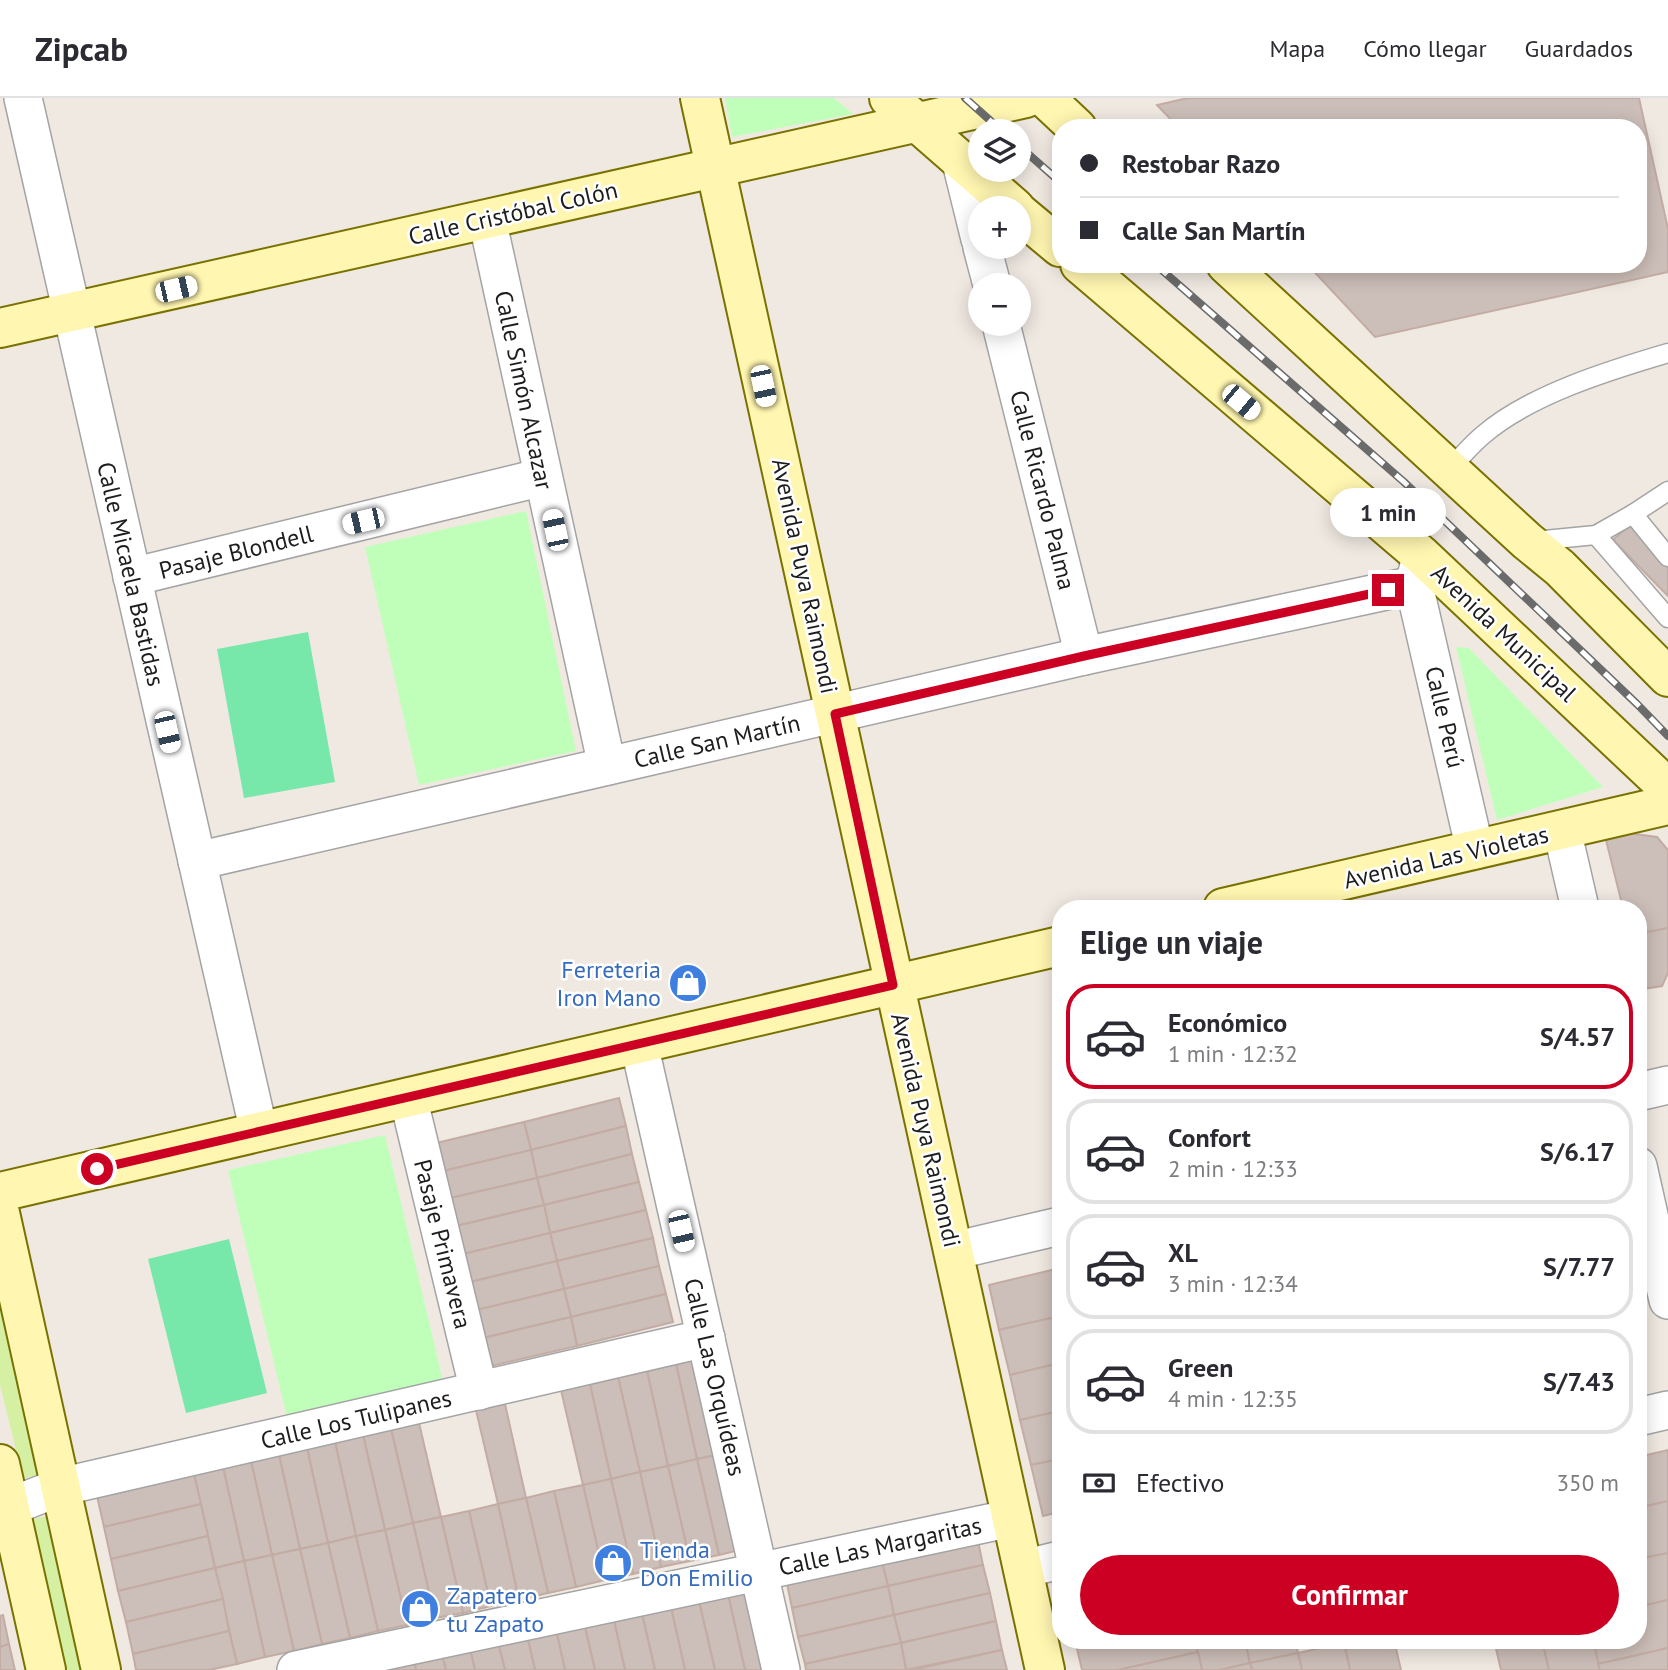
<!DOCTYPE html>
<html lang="es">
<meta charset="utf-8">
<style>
:root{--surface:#fff;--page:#f2f2f3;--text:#2b2b33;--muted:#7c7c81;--line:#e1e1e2;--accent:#cb0022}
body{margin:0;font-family:"PT Sans",sans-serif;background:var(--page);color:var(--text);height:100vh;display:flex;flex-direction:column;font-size:26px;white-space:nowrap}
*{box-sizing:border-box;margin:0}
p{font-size:23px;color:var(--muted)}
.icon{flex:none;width:38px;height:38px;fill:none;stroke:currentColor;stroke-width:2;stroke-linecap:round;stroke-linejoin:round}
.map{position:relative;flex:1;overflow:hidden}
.details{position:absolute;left:1052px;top:802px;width:595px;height:749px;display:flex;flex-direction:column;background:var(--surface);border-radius:28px;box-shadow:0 4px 18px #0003}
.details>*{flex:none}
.guide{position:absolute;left:1052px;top:21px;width:595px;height:154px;border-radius:28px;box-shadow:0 4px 18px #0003;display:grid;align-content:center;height:154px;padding:0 28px;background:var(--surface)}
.tools{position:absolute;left:968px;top:21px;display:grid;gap:14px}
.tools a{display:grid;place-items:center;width:63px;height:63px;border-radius:50%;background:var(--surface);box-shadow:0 4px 18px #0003;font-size:35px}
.end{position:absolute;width:32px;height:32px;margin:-16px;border:9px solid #cb0022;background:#fff;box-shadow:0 0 0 4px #fff}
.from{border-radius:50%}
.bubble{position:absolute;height:49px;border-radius:24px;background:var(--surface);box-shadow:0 4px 18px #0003;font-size:23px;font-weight:600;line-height:49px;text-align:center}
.car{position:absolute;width:21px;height:42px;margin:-21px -10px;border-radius:9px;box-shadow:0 0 5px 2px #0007;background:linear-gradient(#fff 24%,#345 0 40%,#fff 0 76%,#345 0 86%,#fff 0)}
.guide b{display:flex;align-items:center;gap:24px;height:66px;font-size:26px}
.guide b+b{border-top:2px solid var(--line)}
.guide i{width:18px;height:18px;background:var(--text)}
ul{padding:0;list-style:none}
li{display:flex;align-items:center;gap:21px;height:105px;margin:0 14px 10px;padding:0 14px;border:4px solid var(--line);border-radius:28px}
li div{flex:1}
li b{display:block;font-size:26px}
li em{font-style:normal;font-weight:600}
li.current{border-color:var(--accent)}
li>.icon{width:63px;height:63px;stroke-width:1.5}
h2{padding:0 28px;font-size:32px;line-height:84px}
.pay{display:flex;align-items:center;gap:18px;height:77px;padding:0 28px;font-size:26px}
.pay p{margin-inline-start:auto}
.cta{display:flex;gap:14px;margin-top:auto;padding:14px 28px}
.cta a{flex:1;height:80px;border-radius:42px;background:var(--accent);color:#fff;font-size:28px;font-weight:600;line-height:80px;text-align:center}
header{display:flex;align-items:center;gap:42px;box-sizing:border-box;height:98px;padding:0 35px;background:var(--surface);border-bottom:2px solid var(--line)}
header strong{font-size:33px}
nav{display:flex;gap:38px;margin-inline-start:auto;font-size:24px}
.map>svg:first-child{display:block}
.grass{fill:#d5efa3}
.park{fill:#c0ffba}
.pitch{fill:#78e7aa}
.building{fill:#ccbeb8;stroke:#c3aca3;stroke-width:2}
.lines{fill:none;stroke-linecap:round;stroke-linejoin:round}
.lane-casing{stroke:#a4a4a4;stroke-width:21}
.street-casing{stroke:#a4a4a4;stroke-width:40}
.secondary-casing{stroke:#797200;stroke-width:42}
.lane{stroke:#fff;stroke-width:18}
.street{stroke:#fff;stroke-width:37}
.secondary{stroke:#fff6b1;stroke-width:38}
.rail-casing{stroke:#6b6b6b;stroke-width:8}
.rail{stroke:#fff;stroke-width:5;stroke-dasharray:16;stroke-linecap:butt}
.route{stroke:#cb0022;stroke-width:9}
.labels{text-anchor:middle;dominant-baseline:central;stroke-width:5;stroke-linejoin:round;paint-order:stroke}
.street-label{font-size:24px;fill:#1d1d1d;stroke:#fff}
.shop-label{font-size:24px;fill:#366cbe;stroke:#fff;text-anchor:start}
</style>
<header>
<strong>Zipcab</strong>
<nav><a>Mapa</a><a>Cómo llegar</a><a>Guardados</a></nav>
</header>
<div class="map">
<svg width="1668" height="1572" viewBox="0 0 1668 1572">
<rect width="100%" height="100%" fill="#f0e9e2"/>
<!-- grass -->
<g class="grass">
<path d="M0 1182 45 1377 23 1380 0 1287Z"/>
<path d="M52 1417 86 1572H65L33 1421Z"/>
</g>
<!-- park -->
<g class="park">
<path d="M725 0H834L853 16 732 39Z"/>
<path d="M526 413 576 653 419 687 365 449Z"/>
<path d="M1456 549 1469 550 1603 689 1497 722Z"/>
<path d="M385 1037 445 1292 289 1328 228 1072Z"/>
</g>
<!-- pitch -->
<g class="pitch">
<path d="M308 534 335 684 244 700 217 551Z"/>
<path d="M229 1141 267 1295 186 1315 148 1161Z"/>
</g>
<!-- building -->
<g class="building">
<path d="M1188 0H1639L1668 131V174L1375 239 1307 166H1638V30H1179L1157 7Z"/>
<path d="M1641 416 1668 446V498L1613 442Z"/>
<path d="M1627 735 1657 739 1668 752V830L1638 836V810H1623L1606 742Z"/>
<path d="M1668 830V875L1662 888 1643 891 1638 870V836Z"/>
<path d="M619 1000 626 1028 531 1052 524 1024Z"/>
<path d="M524 1024 531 1052 435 1075 428 1047Z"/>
<path d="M626 1028 632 1056 537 1080 531 1052Z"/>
<path d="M531 1052 537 1080 442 1102 435 1075Z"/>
<path d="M632 1056 639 1084 544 1107 537 1080Z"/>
<path d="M537 1080 544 1107 448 1130 442 1102Z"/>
<path d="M639 1084 646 1112 550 1135 544 1107Z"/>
<path d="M544 1107 550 1135 455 1158 448 1130Z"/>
<path d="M646 1112 653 1140 557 1163 550 1135Z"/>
<path d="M550 1135 557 1163 462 1186 455 1158Z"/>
<path d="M653 1140 659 1168 564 1191 557 1163Z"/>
<path d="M557 1163 564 1191 468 1214 462 1186Z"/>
<path d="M659 1168 666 1196 571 1219 564 1191Z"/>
<path d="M1060 1170V1218L999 1232 989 1187Z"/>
<path d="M564 1191 571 1219 475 1242 468 1214Z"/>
<path d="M666 1196 673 1224 577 1248 571 1219Z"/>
<path d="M1638 1212 1643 1236 1638 1237Z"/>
<path d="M1060 1218V1265L1010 1277 999 1232Z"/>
<path d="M571 1219 577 1248 482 1270 475 1242Z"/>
<path d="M704 1260 726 1355 697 1361 676 1266Z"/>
<path d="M1060 1265V1313L1020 1322 1010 1277Z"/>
<path d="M676 1266 697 1361 668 1368 647 1273Z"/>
<path d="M647 1273 668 1368 640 1374 618 1279Z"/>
<path d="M618 1279 640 1374 611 1381 590 1286Z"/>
<path d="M590 1286 611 1381 583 1387 561 1292Z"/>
<path d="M505 1306 526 1400 498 1406 476 1312Z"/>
<path d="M1060 1313V1361L1031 1367 1020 1322Z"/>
<path d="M419 1325 441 1419 413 1425 391 1331Z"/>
<path d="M391 1331 413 1425 385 1432 363 1337Z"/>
<path d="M363 1337 385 1432 356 1438 335 1344Z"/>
<path d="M335 1344 356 1438 328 1445 307 1350Z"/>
<path d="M307 1350 328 1445 300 1451 279 1357Z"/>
<path d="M1668 1352V1403L1638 1410V1359Z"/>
<path d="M726 1355 747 1450 719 1457 697 1361Z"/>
<path d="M279 1357 300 1451 272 1457 251 1363Z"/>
<path d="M697 1361 719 1457 690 1463 668 1368Z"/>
<path d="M1060 1361V1414L1043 1418 1031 1367Z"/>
<path d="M251 1363 272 1457 244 1463 223 1369Z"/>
<path d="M668 1368 690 1463 661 1469 640 1374Z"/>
<path d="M223 1369 244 1463 215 1470 194 1376Z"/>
<path d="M640 1374 661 1469 633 1476 611 1381Z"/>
<path d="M194 1376 201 1406 104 1429 97 1398Z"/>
<path d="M611 1381 633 1476 605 1482 583 1387Z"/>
<path d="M583 1387 605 1482 576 1489 554 1393Z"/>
<path d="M554 1393 576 1489 548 1495 526 1400Z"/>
<path d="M526 1400 548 1495 519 1502 498 1406Z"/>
<path d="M1668 1403V1455L1638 1461V1410Z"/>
<path d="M201 1406 208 1438 111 1461 104 1429Z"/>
<path d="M498 1406 519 1502 491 1508 469 1413Z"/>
<path d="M469 1413 491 1508 463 1515 441 1419Z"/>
<path d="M441 1419 463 1515 435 1520 413 1425Z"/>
<path d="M413 1425 435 1520 407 1527 385 1432Z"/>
<path d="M385 1432 407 1527 378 1533 356 1438Z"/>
<path d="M208 1438 215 1470 118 1493 111 1461Z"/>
<path d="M356 1438 378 1533 350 1540 328 1445Z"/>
<path d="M977 1438 983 1467 888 1488 881 1460Z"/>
<path d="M328 1445 350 1540 322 1546 300 1451Z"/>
<path d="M300 1451 322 1546 294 1553 272 1457Z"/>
<path d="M1668 1455V1502L1638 1509V1461Z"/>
<path d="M272 1457 294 1553 265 1559 244 1463Z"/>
<path d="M881 1460 888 1488 792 1510 786 1481Z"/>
<path d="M244 1463 265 1559 237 1566 215 1470Z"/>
<path d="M983 1467 990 1495 894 1517 888 1488Z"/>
<path d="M215 1470 223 1501 126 1524 118 1493Z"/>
<path d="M755 1486 775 1572H745L727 1492Z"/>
<path d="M888 1488 894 1517 798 1539 792 1510Z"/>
<path d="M727 1492 745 1572H715L698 1499Z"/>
<path d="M990 1495 996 1523 901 1545 894 1517Z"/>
<path d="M698 1499 715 1572H685L670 1505Z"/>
<path d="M223 1501 229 1533 133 1556 126 1524Z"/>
<path d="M1668 1502V1550L1598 1566 1593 1542H1638V1509Z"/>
<path d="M670 1505 685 1572H655L641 1512Z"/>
<path d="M641 1512 655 1572H625L613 1518Z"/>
<path d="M3 1517 9 1546 0 1549V1518Z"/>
<path d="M894 1517 901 1545 805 1566 798 1539Z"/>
<path d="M613 1518 625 1572H595L584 1525Z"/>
<path d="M996 1523 1002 1552 906 1572 901 1545Z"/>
<path d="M584 1525 595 1572H565L556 1532Z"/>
<path d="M556 1532 565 1572H535L527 1538Z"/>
<path d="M229 1533 237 1566 209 1572H136L133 1556Z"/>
<path d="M527 1538 535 1572H505L498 1544Z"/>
<path d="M1075 1542H1195L1198 1554 1118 1572H1082Z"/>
<path d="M1195 1542H1245L1250 1565 1220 1572H1202Z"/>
<path d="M1245 1542H1295L1298 1555 1250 1565Z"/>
<path d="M1359 1542H1394L1401 1572H1350L1344 1545Z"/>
<path d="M1494 1542H1542L1549 1572H1501Z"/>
<path d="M1542 1542H1593L1600 1572H1549Z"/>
<path d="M498 1544 505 1572H475L470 1551Z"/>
<path d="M901 1545 906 1572H806L805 1566Z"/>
<path d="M1344 1545 1350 1572H1302L1298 1555Z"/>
<path d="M9 1546 15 1572H0V1549Z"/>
<path d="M1668 1550V1572H1600L1598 1566Z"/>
<path d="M470 1551 475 1572H446L442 1557Z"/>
<path d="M1002 1552 1007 1572H912Z"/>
<path d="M1198 1554 1202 1572H1118Z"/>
<path d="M1298 1555 1302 1572H1252L1250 1565Z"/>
<path d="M442 1557 446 1572H416L414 1563Z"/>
<path d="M414 1563 416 1572H386V1570Z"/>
<path d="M1250 1565 1252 1572H1220Z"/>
</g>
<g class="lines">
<defs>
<g id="lane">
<path d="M1449 372C1460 360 1471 347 1483 337 1529 297 1610 272 1668 255"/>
<path d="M1633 416 1668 393"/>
<path d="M1596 437 1668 520"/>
<path d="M1534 443 1596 437 1633 416 1668 459"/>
</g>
<g id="street">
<path d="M23 0 259 1034"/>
<path d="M961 64 980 141"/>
<path d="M487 121 607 668"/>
<path d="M982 149 992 187"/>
<path d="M1001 226 1084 558"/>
<path d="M1420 463 1414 487 1475 752"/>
<path d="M132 479 543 379"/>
<path d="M1562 732 1580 810"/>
<path d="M197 763 1084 558 1414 487"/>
<path d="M639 946 781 1572"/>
<path d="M1638 994 1668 987"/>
<path d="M408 999 479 1293"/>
<path d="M1638 1068 1668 1202"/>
<path d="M953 1153 1060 1128"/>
<path d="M1638 1319 1668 1312"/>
<path d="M9 1409 60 1389 706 1240"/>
<path d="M1023 1471 1060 1462"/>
<path d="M296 1572 1012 1420"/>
</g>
<g id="secondary">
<path d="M700 0 1045 1572"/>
<path d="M889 0 1015 110"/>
<path d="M1045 0 1077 30"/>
<path d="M1018 114 1060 149"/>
<path d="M1080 166 1422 458 1668 690"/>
<path d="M1226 166 1527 443 1560 470 1668 579"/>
<path d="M0 230 1026 0"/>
<path d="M1223 810 1668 707"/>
<path d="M0 1094 1060 848"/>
<path d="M0 1115 101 1572"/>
<path d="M0 1366 46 1572"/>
</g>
</defs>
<!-- lane casing -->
<use href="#lane" class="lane-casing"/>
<!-- street casing -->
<use href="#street" class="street-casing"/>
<!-- secondary casing -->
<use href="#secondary" class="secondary-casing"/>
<!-- lane -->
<use href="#lane" class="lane"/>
<!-- street -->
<use href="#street" class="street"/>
<!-- secondary -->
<use href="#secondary" class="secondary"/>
<defs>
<g id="rail">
<path d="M965 0 1002 33"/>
<path d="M1018 47 1060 84"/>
<path d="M1155 166 1404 384 1637 606 1668 638"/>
</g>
</defs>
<!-- rail casing -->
<use href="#rail" class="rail-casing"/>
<!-- rail -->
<use href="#rail" class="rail"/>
</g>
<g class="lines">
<!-- route -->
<path class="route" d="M97 1071 893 887 835 616 1084 558 1388 492"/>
</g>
<!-- icons -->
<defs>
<symbol id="shop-disc" viewBox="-11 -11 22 22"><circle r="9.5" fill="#3f7fe0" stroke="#fff"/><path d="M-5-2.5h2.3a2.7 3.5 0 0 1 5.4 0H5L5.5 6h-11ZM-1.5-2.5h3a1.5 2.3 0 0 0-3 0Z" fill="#fff"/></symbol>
</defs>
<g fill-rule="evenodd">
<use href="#shop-disc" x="666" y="863" width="44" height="44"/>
<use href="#shop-disc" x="591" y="1443" width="44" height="44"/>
<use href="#shop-disc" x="398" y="1489" width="44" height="44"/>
</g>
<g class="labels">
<!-- street labels -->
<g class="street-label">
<text transform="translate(513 115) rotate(-13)">Calle Cristóbal Colón</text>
<text transform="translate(524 292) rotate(78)">Calle Simón Alcazar</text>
<text transform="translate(1043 392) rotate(76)">Calle Ricardo Palma</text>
<text transform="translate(236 454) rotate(-14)">Pasaje Blondell</text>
<text transform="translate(131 476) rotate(77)">Calle Micaela Bastidas</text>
<text transform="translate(805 478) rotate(78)">Avenida Puya Raimondi</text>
<text transform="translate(1504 535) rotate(43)">Avenida Municipal</text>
<text transform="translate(1445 619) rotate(77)">Calle Perú</text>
<text transform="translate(717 643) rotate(-13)">Calle San Martín</text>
<text transform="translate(1446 759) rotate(-13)">Avenida Las Violetas</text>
<text transform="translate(926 1032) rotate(77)">Avenida Puya Raimondi</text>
<text transform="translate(443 1146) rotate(76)">Pasaje Primavera</text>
<text transform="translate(715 1279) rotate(77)">Calle Las Orquídeas</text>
<text transform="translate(356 1321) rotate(-13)">Calle Los Tulipanes</text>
<text transform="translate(880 1448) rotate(-12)">Calle Las Margaritas</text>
</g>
<!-- shop labels -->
<g class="shop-label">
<text x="661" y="871" text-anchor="end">Ferreteria<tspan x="661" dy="28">Iron Mano</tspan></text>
<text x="640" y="1451">Tienda<tspan x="640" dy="28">Don Emilio</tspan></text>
<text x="447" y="1497">Zapatero<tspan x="447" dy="28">tu Zapato</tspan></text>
</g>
</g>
</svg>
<div class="tools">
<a><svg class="icon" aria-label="layers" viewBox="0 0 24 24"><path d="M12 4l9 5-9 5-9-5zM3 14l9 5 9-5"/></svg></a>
<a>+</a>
<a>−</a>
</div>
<i class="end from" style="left:97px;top:1071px"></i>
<i class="end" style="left:1388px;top:492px"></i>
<div class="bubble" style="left:1330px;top:390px;width:116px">1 min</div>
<i class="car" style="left:176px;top:191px;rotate:77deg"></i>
<i class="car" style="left:763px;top:288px;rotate:168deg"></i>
<i class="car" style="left:1241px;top:304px;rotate:130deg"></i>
<i class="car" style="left:363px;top:423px;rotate:257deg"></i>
<i class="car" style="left:555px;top:432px;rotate:348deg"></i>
<i class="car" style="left:167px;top:634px;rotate:167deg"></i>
<i class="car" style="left:681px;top:1133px;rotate:167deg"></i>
<div class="guide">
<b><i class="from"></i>Restobar Razo</b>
<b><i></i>Calle San Martín</b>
</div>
<section class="details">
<h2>Elige un viaje</h2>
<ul>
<li class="current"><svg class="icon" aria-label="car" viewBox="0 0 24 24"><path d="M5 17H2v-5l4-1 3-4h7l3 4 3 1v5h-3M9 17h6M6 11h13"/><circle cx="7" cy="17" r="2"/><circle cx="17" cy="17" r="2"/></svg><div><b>Económico</b><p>1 min · 12:32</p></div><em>S/4.57</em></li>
<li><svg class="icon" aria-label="car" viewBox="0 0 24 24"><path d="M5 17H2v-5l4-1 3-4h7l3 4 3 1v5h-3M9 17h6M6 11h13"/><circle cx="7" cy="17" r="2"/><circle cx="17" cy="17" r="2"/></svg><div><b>Confort</b><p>2 min · 12:33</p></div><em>S/6.17</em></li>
<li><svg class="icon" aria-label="car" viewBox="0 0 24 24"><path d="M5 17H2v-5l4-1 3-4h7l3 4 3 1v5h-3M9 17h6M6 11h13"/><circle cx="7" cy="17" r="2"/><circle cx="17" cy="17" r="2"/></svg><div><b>XL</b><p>3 min · 12:34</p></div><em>S/7.77</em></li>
<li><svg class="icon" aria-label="car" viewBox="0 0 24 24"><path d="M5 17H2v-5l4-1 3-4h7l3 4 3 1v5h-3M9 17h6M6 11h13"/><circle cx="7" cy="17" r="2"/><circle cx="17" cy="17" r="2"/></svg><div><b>Green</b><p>4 min · 12:35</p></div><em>S/7.43</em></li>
</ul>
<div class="pay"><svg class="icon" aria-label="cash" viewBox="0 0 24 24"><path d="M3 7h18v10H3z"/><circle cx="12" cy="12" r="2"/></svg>Efectivo<p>350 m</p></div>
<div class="cta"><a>Confirmar</a></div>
</section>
</div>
